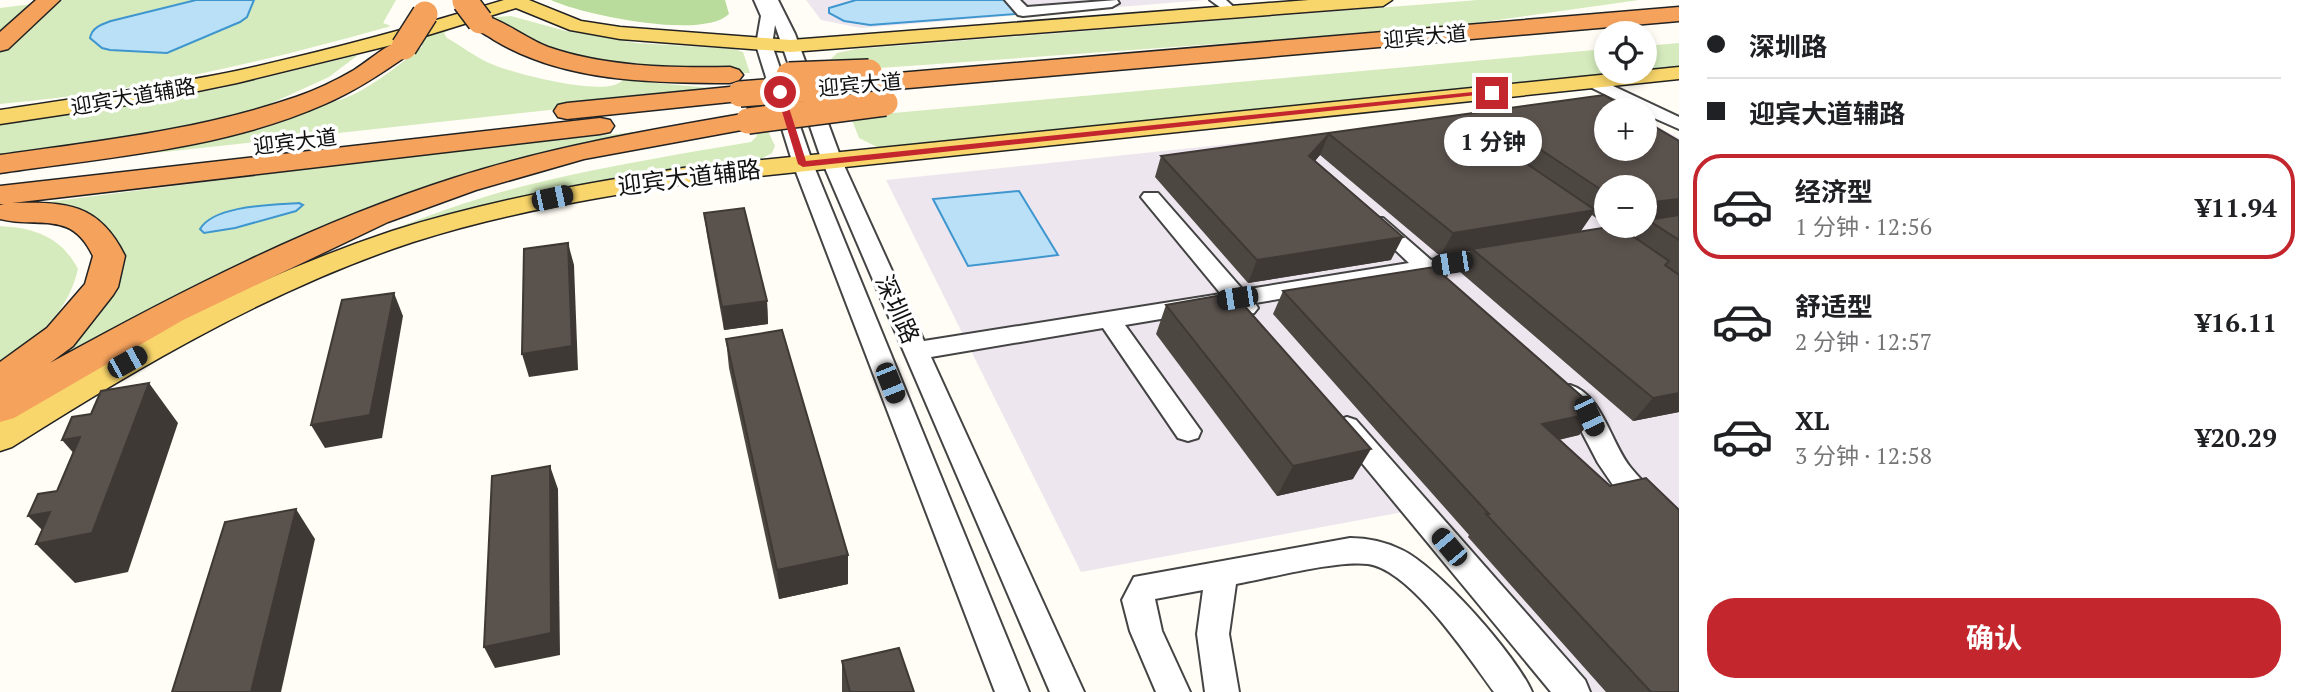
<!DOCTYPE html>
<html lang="zh">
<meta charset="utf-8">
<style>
:root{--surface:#fff;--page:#f6f6f6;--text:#202124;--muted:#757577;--line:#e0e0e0;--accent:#c4262e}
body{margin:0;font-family:"PT Serif","Noto Sans SC",serif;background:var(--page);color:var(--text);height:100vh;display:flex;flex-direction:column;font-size:26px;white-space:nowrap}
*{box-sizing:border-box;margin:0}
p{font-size:23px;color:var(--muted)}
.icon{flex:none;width:38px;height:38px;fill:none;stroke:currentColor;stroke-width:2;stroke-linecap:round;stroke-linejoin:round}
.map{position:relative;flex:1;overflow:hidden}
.drawer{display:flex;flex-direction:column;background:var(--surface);width:630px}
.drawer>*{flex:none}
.guide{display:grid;align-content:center;height:154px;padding:0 28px;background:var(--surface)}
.buttons{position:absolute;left:1594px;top:21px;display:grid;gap:14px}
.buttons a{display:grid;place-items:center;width:63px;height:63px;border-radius:50%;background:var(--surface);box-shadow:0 4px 10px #0003;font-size:35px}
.end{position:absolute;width:32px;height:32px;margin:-16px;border:9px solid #c4262e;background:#fff;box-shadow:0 0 0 4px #fff}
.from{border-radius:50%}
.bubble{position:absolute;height:49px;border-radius:24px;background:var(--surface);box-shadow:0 4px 10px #0003;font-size:23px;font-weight:700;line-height:49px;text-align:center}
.car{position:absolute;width:21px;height:42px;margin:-21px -10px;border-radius:9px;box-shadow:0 0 5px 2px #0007;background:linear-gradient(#222 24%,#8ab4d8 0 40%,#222 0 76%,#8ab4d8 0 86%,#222 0)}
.guide b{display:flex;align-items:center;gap:24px;height:66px;font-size:26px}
.guide b+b{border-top:2px solid var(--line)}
.guide i{width:18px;height:18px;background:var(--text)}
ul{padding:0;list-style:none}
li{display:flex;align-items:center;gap:21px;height:105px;margin:0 14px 10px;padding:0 14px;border:4px solid transparent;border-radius:28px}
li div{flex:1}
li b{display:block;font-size:26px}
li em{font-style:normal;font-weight:700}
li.on{border-color:var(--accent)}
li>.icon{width:63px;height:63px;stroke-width:1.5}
.cta{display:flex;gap:14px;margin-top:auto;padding:14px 28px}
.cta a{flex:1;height:80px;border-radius:28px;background:var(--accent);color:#fff;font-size:28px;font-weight:700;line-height:80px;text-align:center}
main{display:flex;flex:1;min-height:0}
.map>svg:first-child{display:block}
.industrial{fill:#eee6ef;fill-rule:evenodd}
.green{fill:#d5ebbd}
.forest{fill:#b9dc9c}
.water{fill:#b9e0f7;stroke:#3f96cf;stroke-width:2}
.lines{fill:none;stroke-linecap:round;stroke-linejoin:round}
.minor-casing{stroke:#444;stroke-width:4}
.major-casing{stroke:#222;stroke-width:3}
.highway-casing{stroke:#222;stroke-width:3}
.minor{fill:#fff;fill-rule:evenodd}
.major{fill:#f9d66b;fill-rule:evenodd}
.highway{fill:#f5a25d;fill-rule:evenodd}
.highway-bridge-casing{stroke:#222;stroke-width:28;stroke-linecap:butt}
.highway-bridge{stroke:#f5a25d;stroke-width:25}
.wall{fill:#4d4742;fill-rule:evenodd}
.shaded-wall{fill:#3f3936}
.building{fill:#5a524d;stroke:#3f3936;stroke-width:2}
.route{fill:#c4262e}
.labels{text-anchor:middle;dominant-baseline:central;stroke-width:7;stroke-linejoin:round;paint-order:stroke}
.far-street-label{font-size:21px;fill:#111;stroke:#fff}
.street-label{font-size:24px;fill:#111;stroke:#fff}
</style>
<main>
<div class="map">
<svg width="1679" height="692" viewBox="0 0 1679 692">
<rect width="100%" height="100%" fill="#fffdf5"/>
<!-- industrial -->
<g class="industrial">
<path d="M806 0H1205L861 28 821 20Z"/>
<path d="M1612 104 1606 110V149H1645V120L1679 138V692H1556L1403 512 1081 572 886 180ZM1606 187H1645V226H1606Z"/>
</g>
<!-- green -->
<g class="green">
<path d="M64 0H396L383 23 391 26C264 62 132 93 0 104V8Z"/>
<path d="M1478 0H1639L1440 28 866 69 882 114 1606 49V72H1645V46L1679 43V69L883 150 859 138 829 61 837 53 856 49Z"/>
<path d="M511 16 566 31 636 43 734 49 743 52 750 73H688L547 54 483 18Z"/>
<path d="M458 25 444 33 447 38C461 46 474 56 489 63 511 73 607 99 623 80L733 90 72 162 316 104C353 105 394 68 422 47L421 37Z"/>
<path d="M358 55 329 77 263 107 266 112 0 161V124L218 89Z"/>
<path d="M704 125 480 174 15 390 74 332 107 234 8 207 450 151Z"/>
<path d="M766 127 775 146 772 153 752 164 593 185 353 250 0 423 285 269 290 273C370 238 451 203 536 183 607 166 679 154 751 142L757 136 754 129Z"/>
<path d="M0 226C35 228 61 237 78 269 68 313 35 341 0 366Z"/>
</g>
<!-- forest -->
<path class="forest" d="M551 0H725L729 14C703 40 583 15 551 0Z"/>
<!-- water -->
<g class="water">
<path d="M196 0H254L247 17 240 22 167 53 110 50 102 48 90 38C92 27 103 24 111 21Z"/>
<path d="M856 0H1004L1016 14 870 25 844 21 829 13V8Z"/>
<path d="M1019 191 1058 255 968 266 933 199Z"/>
<path d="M299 203 303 205 296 211 235 228 204 233 200 229C214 205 273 205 299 203Z"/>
</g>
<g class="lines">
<defs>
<g id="minor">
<path d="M754 0H778L795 34 842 161 924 341 1221 294 1141 197 1144 193H1158L1243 290 1409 263 1366 222 1369 218H1383L1431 260 1496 249 1504 251 1507 256 1504 261 1496 263 1444 271 1446 275 1443 280 1435 282 1422 275 1255 303 1258 308 1254 313C1244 316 1239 315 1232 307L1125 325 1201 431 1198 438 1188 441 1178 438 1103 328 931 357 1084 692H1050L822 161 775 25 772 45 813 164 1029 692H995L793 164 756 45 761 16Z"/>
<path d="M1005 0H1020L1027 7 1117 0 1119 3 1112 7 1023 16 1018 15Z"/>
<path d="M1210 0H1226L1239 12 1232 16Z"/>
<path d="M1594 77 1679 117V129L1645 114V110H1637L1588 86 1586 82Z"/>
<path d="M1679 220V232L1597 245 1589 244 1586 239 1589 234 1597 233Z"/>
<path d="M1570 385C1602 394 1611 444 1631 468 1645 485 1662 500 1679 514V544L1668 541 1617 491 1598 463 1574 417 1557 394 1561 387Z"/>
<path d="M1347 417 1356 420 1585 680 1590 692H1551L1338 434 1334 427 1338 420Z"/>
<path d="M1350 538C1368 538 1386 542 1402 550 1438 567 1516 655 1532 692H1494C1469 658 1411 570 1368 564 1336 560 1270 578 1236 584L1229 634 1239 692H1205L1197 634 1203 590 1155 599 1162 631 1190 692H1156L1130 631 1122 600 1134 577Z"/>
</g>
<g id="major">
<path d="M504 0H529L581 21 620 27 791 40 1309 0H1392L1383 6 791 52 620 39 570 30 516 8 412 40 237 83 140 103 0 124V110C79 98 158 87 236 71 326 51 415 27 504 0Z"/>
<path d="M1679 67V79L683 184C592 198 501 214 413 242 271 289 138 367 12 447L0 451V421C124 346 254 277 392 231 487 201 585 183 683 168Z"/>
</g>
<g id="highway">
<path d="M36 0H60L8 49 0 51V32Z"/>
<path d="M1679 7V21L874 91 865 88 861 83 865 78 874 75Z"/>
<path d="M480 14C504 20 525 38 548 47 606 67 669 68 730 67L739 70 743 75 739 80 730 83C652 83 563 82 494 40 486 34 474 30 469 21L472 16Z"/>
<path d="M404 40 412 42 416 47 412 52C384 72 357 90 325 104 224 149 108 157 0 173V155C100 141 200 130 296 97 316 90 337 80 354 70 370 60 386 44 404 40Z"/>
<path d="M740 86 749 88 753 94 749 100 567 119 558 117 554 111 558 105 567 103Z"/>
<path d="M748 113 758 115 762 121 758 127 584 159 476 190 388 222 183 320 14 418 0 422V362L47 328 85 284 93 256C71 209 39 229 0 219V205L4 204H0V186L600 118 610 120 614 126 610 132 600 134 12 203C66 202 99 203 125 256L118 287 113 295 73 346 50 363C179 292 313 223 454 178 550 147 649 130 748 113Z"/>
</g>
</defs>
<!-- minor casing -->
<use href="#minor" class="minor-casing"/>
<!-- major casing -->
<use href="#major" class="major-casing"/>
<!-- highway casing -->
<use href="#highway" class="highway-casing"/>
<!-- minor -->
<use href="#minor" class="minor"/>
<!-- major -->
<use href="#major" class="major"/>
<!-- highway -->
<use href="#highway" class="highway"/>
<defs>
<g id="highway-bridge">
<path d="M465 1 480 21"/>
<path d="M404 47 425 14"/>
<path d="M789 75 869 72"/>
<path d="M740 94 817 88"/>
<path d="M748 121 885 103"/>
</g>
</defs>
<!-- highway-bridge casing -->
<use href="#highway-bridge" class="highway-bridge-casing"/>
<!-- highway-bridge -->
<use href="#highway-bridge" class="highway-bridge"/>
</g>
<!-- wall -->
<g class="wall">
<path d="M1604 95 1606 110 1679 141V412L1633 421 1459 271 1470 251 1440 256 1320 155 1315 161 1391 260 1248 283 1155 177 1161 156ZM1606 187H1645V223H1646L1635 238 1619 227 1628 226H1607L1608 227 1581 231 1592 215 1606 225Z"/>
<path d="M704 213 767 301 768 324 724 330 707 235Z"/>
<path d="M1283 291 1598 412 1579 435 1559 440 1679 692H1606L1468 537 1469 535 1273 314Z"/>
<path d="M1166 305 1353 479 1277 496 1156 334Z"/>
<path d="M726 339 848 555V584L779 599 729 368Z"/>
<path d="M842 661 914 692H842Z"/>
</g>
<!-- shaded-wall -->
<g class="shaded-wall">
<path d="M1329 134 1320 155 1301 177 1309 156Z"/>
<path d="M1679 199V218L1648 220 1645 223V203Z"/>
<path d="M1595 210 1580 232 1472 249 1470 251 1440 256 1453 233Z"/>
<path d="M1403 237 1391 260 1248 283 1257 260Z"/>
<path d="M568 243 574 265 578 370 529 377 522 354Z"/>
<path d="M394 293 403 316 382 438 325 448 311 425Z"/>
<path d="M767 301 768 324 724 330 722 307Z"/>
<path d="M149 383 178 423 128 572 75 583 36 544 53 541 28 516 50 512 97 480 62 440Z"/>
<path d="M1679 393V412L1633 421 1653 398Z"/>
<path d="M1598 412 1579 435 1524 447 1542 424Z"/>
<path d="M1371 449 1353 479 1277 496 1293 466Z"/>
<path d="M550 466 558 489 560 655 495 668 484 647Z"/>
<path d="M296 509 315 539 281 692H251Z"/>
<path d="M848 555V584L779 599 777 570Z"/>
</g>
<!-- building -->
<g class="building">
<path d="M1604 95 1628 110H1606V149H1645V121L1679 141V199L1645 203V187H1606V193L1493 118 1477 120V130L1595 210 1453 233 1329 134 1309 156 1403 237 1257 260 1161 156Z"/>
<path d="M744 208 767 301 722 307 704 213Z"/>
<path d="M1679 215V240L1648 220Z"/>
<path d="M1615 226H1618L1669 261 1665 265 1679 275V393L1653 398 1472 249Z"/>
<path d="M568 243 572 346 522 354 524 249Z"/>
<path d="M1434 267 1595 408 1598 412 1542 424 1610 486 1646 478 1679 510V692H1651L1486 514H1489L1283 291Z"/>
<path d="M394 293 370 415 311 425 342 300Z"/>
<path d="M1233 293 1371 449 1293 466 1166 305Z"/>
<path d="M782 330 848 555 777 570 726 339Z"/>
<path d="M149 383 92 533 36 544 50 512 28 516 38 494 57 491 80 437 62 440 72 417 91 414 101 391Z"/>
<path d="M550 466 551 633 484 647 492 476Z"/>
<path d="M296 509 251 692H172L225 522Z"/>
<path d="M899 648 914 692H850L842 661Z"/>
</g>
<!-- route -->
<path class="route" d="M780 90 784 92 806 161 1492 90 1496 93 803 167 798 164 776 92Z"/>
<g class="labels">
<!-- far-street labels -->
<g class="far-street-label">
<text transform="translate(1425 36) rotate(-5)">迎宾大道</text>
<text transform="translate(860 84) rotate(-5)">迎宾大道</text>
<text transform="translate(133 96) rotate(-10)">迎宾大道辅路</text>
<text transform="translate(295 141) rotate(-7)">迎宾大道</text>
</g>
<!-- street labels -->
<g class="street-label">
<text transform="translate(689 177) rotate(-7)">迎宾大道辅路</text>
<text transform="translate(898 309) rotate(66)">深圳路</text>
</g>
</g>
</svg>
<div class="buttons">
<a><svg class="icon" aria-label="locate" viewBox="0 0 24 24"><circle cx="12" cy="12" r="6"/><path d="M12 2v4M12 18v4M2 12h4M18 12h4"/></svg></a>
<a>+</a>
<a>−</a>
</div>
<i class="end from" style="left:780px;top:92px"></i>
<i class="end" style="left:1492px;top:93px"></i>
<div class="bubble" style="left:1444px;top:117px;width:98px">1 分钟</div>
<i class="car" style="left:552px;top:198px;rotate:78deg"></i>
<i class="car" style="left:1452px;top:263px;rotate:261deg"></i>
<i class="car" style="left:1237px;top:298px;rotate:261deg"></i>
<i class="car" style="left:127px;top:362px;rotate:61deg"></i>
<i class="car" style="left:890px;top:383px;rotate:158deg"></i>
<i class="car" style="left:1589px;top:416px;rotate:155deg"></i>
<i class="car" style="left:1449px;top:547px;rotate:320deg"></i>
</div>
<section class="drawer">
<div class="guide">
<b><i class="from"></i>深圳路</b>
<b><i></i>迎宾大道辅路</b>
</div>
<ul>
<li class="on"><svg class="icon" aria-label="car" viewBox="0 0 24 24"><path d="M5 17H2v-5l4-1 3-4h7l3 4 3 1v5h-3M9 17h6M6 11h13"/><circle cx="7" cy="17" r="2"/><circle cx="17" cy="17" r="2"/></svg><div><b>经济型</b><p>1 分钟 · 12:56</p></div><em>¥11.94</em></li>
<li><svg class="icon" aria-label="car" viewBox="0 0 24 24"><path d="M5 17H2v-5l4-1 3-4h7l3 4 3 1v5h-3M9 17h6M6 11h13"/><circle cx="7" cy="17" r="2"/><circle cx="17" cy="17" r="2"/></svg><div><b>舒适型</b><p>2 分钟 · 12:57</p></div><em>¥16.11</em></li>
<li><svg class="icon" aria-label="car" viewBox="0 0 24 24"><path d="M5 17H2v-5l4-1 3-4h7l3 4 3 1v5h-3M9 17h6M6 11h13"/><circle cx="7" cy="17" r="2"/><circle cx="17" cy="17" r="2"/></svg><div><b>XL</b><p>3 分钟 · 12:58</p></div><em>¥20.29</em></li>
</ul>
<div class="cta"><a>确认</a></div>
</section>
</main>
